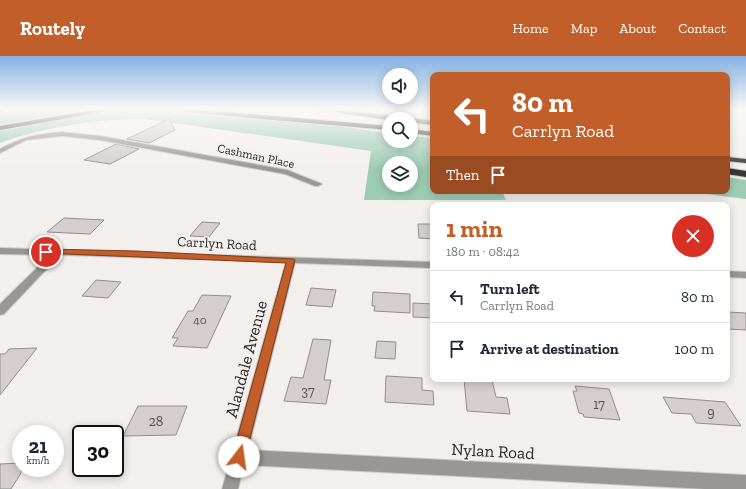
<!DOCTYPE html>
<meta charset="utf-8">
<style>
body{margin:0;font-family:"Zilla Slab",serif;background:#f2f2f3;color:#1f2937;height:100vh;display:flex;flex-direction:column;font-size:15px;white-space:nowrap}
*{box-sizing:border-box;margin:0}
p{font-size:13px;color:#747a83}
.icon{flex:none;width:22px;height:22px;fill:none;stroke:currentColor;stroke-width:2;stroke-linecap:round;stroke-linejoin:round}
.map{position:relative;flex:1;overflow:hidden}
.details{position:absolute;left:430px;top:146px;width:300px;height:180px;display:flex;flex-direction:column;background:#fff;border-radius:8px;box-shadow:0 2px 10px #0003}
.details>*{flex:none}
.banner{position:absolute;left:430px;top:16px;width:300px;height:122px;border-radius:8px;box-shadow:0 2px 10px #0003;background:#c25e2a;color:#fff;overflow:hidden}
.tools{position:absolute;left:382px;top:12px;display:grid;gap:8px}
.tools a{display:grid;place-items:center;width:36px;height:36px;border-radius:50%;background:#fff;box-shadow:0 2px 10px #0003;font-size:20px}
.speed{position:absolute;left:12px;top:369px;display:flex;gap:8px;font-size:20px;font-weight:700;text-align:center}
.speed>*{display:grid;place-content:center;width:52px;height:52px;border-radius:50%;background:#fff;box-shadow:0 2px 10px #0003;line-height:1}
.speed small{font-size:10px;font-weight:400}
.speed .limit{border:2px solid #111;border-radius:6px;background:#fff;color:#111}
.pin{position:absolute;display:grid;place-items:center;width:34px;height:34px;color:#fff;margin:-17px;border:2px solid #fff;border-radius:50%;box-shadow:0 1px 4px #0007}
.me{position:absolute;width:44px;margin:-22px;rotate:15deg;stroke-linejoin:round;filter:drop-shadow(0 0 3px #0008)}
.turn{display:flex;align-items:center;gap:14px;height:84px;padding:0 16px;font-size:18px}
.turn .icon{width:52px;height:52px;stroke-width:2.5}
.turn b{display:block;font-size:28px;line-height:34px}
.then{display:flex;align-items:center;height:38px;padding:0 16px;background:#0003;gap:8px;font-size:15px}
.round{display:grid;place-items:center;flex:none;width:42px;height:42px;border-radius:21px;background:#f2f2f3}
.head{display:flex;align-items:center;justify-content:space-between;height:68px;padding:0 16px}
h1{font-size:24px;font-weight:700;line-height:30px;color:#c25e2a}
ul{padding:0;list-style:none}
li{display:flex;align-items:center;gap:12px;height:52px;padding:0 16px;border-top:1px solid #e0e1e3}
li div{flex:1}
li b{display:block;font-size:15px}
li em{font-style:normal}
header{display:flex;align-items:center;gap:24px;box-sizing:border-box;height:56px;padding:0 20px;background:#c25e2a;color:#fff}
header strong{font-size:19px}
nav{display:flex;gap:22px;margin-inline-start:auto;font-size:14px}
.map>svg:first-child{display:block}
.green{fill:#9dccb5;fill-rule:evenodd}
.building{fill:#d4cece;stroke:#938e8e}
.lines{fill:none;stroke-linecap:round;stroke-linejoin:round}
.minor-casing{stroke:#cfcbc9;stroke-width:2}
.highway-casing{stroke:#cfcbc9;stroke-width:2}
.minor{fill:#999796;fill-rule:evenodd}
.highway{fill:#3a3635;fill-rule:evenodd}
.route{fill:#c25e2a;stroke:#7e3d1b}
.labels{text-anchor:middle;stroke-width:3.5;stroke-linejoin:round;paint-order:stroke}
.far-street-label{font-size:12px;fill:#2a2827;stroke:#f3efec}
.number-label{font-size:12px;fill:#545251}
.street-label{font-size:14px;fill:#2a2827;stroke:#f3efec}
.near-number-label{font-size:14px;fill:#545251}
.near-street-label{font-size:17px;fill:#2a2827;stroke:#f3efec}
</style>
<header>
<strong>Routely</strong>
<nav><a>Home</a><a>Map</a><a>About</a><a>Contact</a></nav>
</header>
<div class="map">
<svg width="746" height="433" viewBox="0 0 746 433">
<rect width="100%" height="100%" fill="#f3efec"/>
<g class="green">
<path d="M13,53H92L0,69V58Z"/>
<path d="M116,53C208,53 298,65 389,77V85H411V80L433,82V135H502L506,144H364L371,95L146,63C97,63 47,70 0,87V72L86,56ZM389,107H411V129H389Z"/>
<path d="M727,121L746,124V143L683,135H727Z"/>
</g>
<g class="building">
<path d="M169,63L175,74L149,87L127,83Z"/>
<path d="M116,88L139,93L110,108L84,104Z"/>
<path d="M64,162L104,164L90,178L47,176Z"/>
<path d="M202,166L220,167L209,181L190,180Z"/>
<path d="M418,168H433V183L419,182Z"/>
<path d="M96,224L121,226L108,242L82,240Z"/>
<path d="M311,232L336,234L332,251L306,249Z"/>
<path d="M373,236L410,238V257L374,255L375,250H372Z"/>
<path d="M202,239L231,240L207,292L173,290L178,282H172L188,255H193Z"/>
<path d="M413,247L433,248V262L413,261Z"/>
<path d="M727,256L746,257V274L727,273Z"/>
<path d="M313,283L331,284L324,324H331L326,348L284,345L291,321L303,322Z"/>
<path d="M377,285L396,286L395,303L375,302Z"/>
<path d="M37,292L0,339V298H5L9,293Z"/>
<path d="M386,320L422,322V334L433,335L434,349L385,346Z"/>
<path d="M464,323L492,324L496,341L507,342L510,358L467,355Z"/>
<path d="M575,330L609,333L620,364L584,361L583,358L579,357L573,335H577Z"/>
<path d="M663,341L725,346L741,370L696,367L691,358L672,357Z"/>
<path d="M138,350H187L176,379L123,380Z"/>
<path d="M21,407V417L11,433H0V408Z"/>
</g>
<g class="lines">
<defs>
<g id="minor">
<path d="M62,76L100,80L287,114L322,128L318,130H315L285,118L100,84L62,80L26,84L0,97V93C23,81 36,78 62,76Z"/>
<path d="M0,192L433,206V212L295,207L248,394L746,419V433H705L244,409L238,433H222L286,206L60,199L4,258L0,259V248L50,199L0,198Z"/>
<path d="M727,215L746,216V222L727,221Z"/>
</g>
<g id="highway">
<path d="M0,53H7L0,57Z"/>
<path d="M99,53H119L0,74V70Z"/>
<path d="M170,53H193L389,70V74L173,55Z"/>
<path d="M314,53H331L400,61L403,63L389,64Z"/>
<path d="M411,62L433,65V69L411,66V63H408Z"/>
<path d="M411,73L433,76V80L411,77Z"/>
<path d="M727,101L746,103V107L727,105Z"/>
<path d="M727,112L746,115V121L727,118Z"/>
</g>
</defs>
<use href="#minor" class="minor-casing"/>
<use href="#highway" class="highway-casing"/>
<use href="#minor" class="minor"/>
<use href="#highway" class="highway"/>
</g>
<linearGradient id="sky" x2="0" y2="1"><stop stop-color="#84b1e3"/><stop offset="0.47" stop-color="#faf8f6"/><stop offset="1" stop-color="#faf8f6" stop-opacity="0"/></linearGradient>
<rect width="746" height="113" fill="url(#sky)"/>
<path class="route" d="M46,193L136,195L294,203L295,204L244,406L239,408L234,406L232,401L286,207L43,197L42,196Z"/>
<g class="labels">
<g class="far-street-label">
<text transform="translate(256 100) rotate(12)" y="4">Cashman Place</text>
</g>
<g class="number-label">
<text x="200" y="268">40</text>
</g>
<g class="street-label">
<text transform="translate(217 187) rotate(3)" y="5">Carrlyn Road</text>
</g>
<g class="near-number-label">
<text x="308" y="340">37</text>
<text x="599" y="353">17</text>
<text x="711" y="361">9</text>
<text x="156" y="370">28</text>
</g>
<g class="near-street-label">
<text transform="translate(246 303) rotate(-75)" y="6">Alandale Avenue</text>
<text transform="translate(493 395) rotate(3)" y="6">Nylan Road</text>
</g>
</g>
</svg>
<div class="tools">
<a><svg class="icon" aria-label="sound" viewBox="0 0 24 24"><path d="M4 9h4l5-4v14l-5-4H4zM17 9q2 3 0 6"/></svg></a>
<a><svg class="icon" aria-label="search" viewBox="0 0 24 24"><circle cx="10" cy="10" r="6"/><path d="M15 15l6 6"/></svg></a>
<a><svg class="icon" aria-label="layers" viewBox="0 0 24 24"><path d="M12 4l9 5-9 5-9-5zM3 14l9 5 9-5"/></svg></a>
</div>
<div class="speed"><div>21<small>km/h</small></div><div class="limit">30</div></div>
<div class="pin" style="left:46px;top:196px;background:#d93025"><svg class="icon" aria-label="arrive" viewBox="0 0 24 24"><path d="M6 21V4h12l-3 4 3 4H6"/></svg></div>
<svg class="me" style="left:239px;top:401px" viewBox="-20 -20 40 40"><circle r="19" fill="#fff"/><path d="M0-13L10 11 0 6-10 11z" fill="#c25e2a"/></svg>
<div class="banner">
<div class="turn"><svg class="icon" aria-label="left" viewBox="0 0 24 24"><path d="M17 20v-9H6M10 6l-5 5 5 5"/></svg><div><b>80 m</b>Carrlyn Road</div></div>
<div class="then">Then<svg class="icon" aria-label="arrive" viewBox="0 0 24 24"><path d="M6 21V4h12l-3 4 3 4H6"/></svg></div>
</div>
<section class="details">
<div class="head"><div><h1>1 min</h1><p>180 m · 08:42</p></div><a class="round" style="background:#d93025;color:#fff"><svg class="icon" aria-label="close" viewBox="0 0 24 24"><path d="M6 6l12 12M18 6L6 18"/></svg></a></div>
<ul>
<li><svg class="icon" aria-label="left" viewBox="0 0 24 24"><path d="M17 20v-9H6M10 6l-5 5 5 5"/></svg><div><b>Turn left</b><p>Carrlyn Road</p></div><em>80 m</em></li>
<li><svg class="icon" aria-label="arrive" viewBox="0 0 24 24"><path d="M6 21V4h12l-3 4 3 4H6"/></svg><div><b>Arrive at destination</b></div><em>100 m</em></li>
</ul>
</section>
</div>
